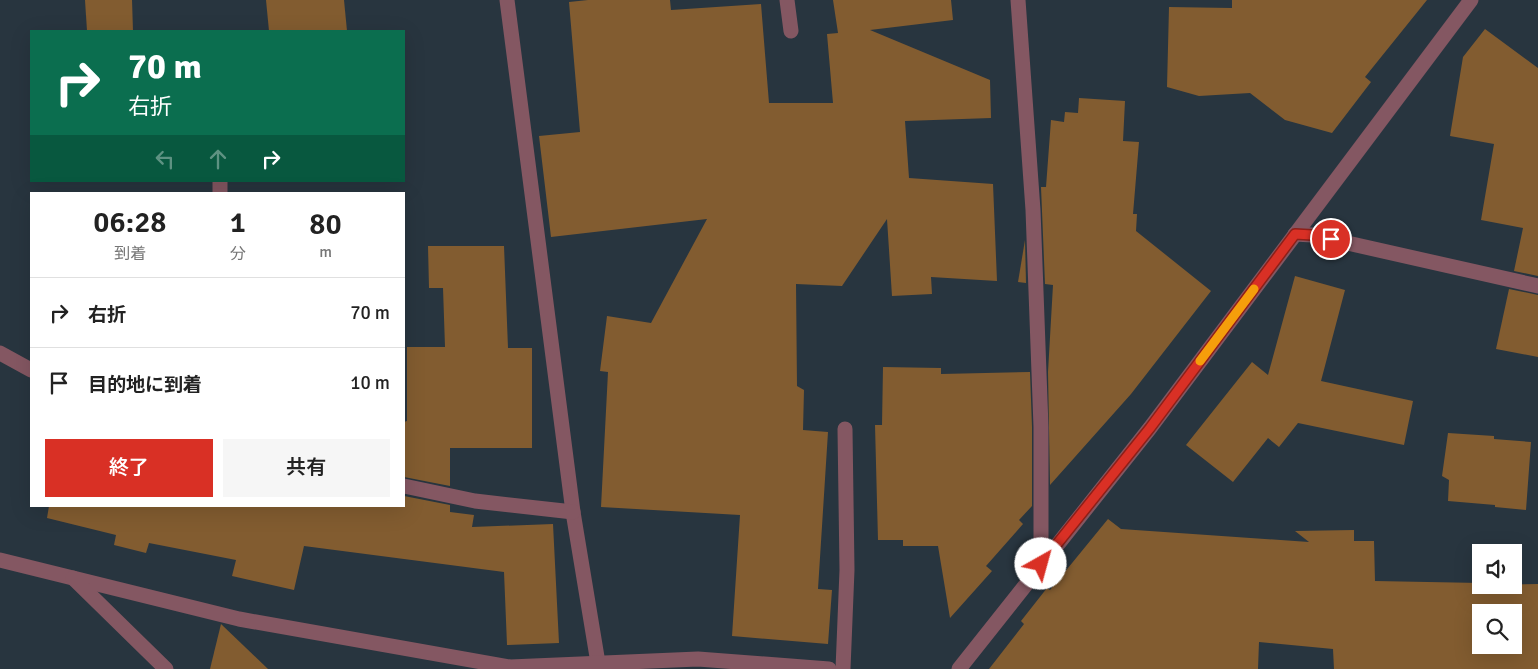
<!DOCTYPE html>
<html lang="ja">
<meta charset="utf-8">
<style>
body{margin:0;font-family:Signika,"Noto Sans JP",sans-serif;background:#f6f6f6;color:#222;height:100vh;display:flex;flex-direction:column;font-size:19px;white-space:nowrap}
*{box-sizing:border-box;margin:0}
p{font-size:16px;color:#767676}
.icon{flex:none;width:28px;height:28px;fill:none;stroke:currentColor;stroke-width:2;stroke-linecap:round;stroke-linejoin:round}
.map{position:relative;flex:1;overflow:hidden}
.details{position:absolute;left:30px;top:192px;width:375px;height:315px;display:flex;flex-direction:column;background:#fff;border-radius:0px;box-shadow:0 5px 20px #0002}
.details>*{flex:none}
.guide{position:absolute;left:30px;top:30px;width:375px;height:152px;border-radius:0px;box-shadow:0 5px 20px #0002;background:#0b6e4f;color:#fff;overflow:hidden}
.tools{position:absolute;left:1472px;top:544px;display:grid;gap:10px}
.tools a{display:grid;place-items:center;width:50px;height:50px;border-radius:0px;background:#fff;box-shadow:0 5px 20px #0002;font-size:25px}
.pin{position:absolute;display:grid;place-items:center;width:42px;height:42px;color:#fff;margin:-21px;border:2px solid #fff;border-radius:50%;box-shadow:0 1px 5px #0007}
.me{position:absolute;width:55px;margin:-28px;rotate:38deg;stroke-linejoin:round;filter:drop-shadow(0 0 4px #0008)}
.turn{display:flex;align-items:center;gap:18px;height:105px;padding:0 15px;font-size:22px}
.turn .icon{width:65px;height:65px;stroke-width:2.5}
.turn b{display:block;font-size:35px;line-height:42px}
.lanes{display:flex;align-items:center;height:48px;padding:0 15px;background:#0003;justify-content:center;gap:25px;direction:ltr}
.lanes .off{opacity:.35}
.eta{display:flex;justify-content:space-evenly;align-items:center;height:85px;text-align:center}
.eta b{font-size:30px;font-weight:600;line-height:35px}
.cta{display:flex;gap:10px;margin-top:auto;padding:10px 15px}
.cta a{flex:1;height:58px;border-radius:0px;background:#d93025;color:#fff;font-size:20px;font-weight:600;line-height:58px;text-align:center}
.cta a+a{background:#f6f6f6;color:#222}
ul{padding:0;list-style:none}
li{display:flex;align-items:center;gap:15px;height:70px;padding:0 15px;border-top:1px solid #e0e0e0}
li div{flex:1}
li b{display:block;font-size:19px}
li em{font-style:normal}
.map>svg:first-child{display:block}
.building{fill:#825c30;fill-rule:evenodd}
.lines{fill:none;stroke-linecap:round;stroke-linejoin:round}
.minor{stroke:#845762;stroke-width:15}
.route-casing{stroke:#8d1f18;stroke-width:12}
.route{stroke:#d93025;stroke-width:9}
.slow{stroke:#f59e0b;stroke-width:9}
</style>
<div class="map">
<svg width="1538" height="669" viewBox="0 0 1538 669">
<rect width="100%" height="100%" fill="#28353f"/>
<g class="building">
<path d="M85,0H132L133,31H87Z"/>
<path d="M266,0H344L347,31H269Z"/>
<path d="M588,0H670L671,10L761,4L769,103H833L827,34L838,33L833,0H951L953,20L870,30L990,80L991,118L905,121L909,178L993,184L997,281L931,277L932,294L892,296L887,219L842,286L796,284L797,386L804,390L803,430L828,432L818,589L832,590L828,644L732,636L740,515L601,507L608,372L600,371L607,316L651,323L707,219L551,237L539,136L580,132L569,2Z"/>
<path d="M1232,0H1427L1365,77L1371,82L1332,133L1285,120L1250,93L1199,96L1167,87L1169,7L1232,8Z"/>
<path d="M1485,29L1538,68V276L1514,271L1523,228L1481,220L1494,144L1450,136L1463,57Z"/>
<path d="M1079,98L1125,101L1123,141L1139,142L1133,214H1137L1136,231L1211,291L1131,394L1050,485L1048,372L1053,285L1045,284L1041,187H1046L1051,120L1064,122L1065,112L1078,113Z"/>
<path d="M1025,240L1026,283L1018,282Z"/>
<path d="M428,246H504L508,348H532V448H450V486L404,477V422L407,421V347H445L443,288H429Z"/>
<path d="M1295,276L1345,290L1321,381L1413,401L1404,445L1298,423L1279,447L1268,438L1233,482L1186,445L1252,362L1268,375Z"/>
<path d="M1509,289L1538,295V357L1496,349Z"/>
<path d="M883,367L941,368V374L1030,372L1032,427V506L1019,520L1023,524L986,566L992,571L950,618L938,546H903V540H878L875,425H882Z"/>
<path d="M1448,433L1494,436V439L1531,442L1526,510L1495,507V505L1448,501L1449,480L1442,476Z"/>
<path d="M404,496L450,505V512L474,515L472,527L553,524L559,643L507,645L504,572L304,546L294,590L232,576L236,560L149,543L146,553L114,545L116,535L47,518L49,506H404Z"/>
<path d="M1108,519L1121,529L1309,542L1295,531L1354,530V541H1374L1375,581L1481,583V585L1538,584V669H1334L1333,649L1259,642L1258,669H989L1024,624L1021,621L1047,588L1050,590ZM1481,612H1514V645H1481Z"/>
<path d="M221,624L268,669H210Z"/>
</g>
<g class="lines">
<g class="minor">
<path d="M507,0L573,512L599,669"/>
<path d="M787,0L791,31"/>
<path d="M1018,0L1033,210L1041,427V564"/>
<path d="M220,194V181"/>
<path d="M1295,234L1312,235L1538,286"/>
<path d="M0,353L31,370"/>
<path d="M404,486L475,501L573,512"/>
<path d="M0,560L239,619L510,667L698,659L829,669"/>
<path d="M73,578L166,669"/>
<path d="M843,669L847,570L845,429"/>
<path d="M959,669L1150,428L1471,0"/>
</g>
</g>
<g class="lines">
<defs>
<path id="route" d="M1041,564L1150,428L1295,234L1312,235L1331,239"/>
</defs>
<use href="#route" class="route-casing"/>
<use href="#route" class="route"/>
<path class="slow" d="M1200,361L1254,289"/>
</g>
</svg>
<div class="tools">
<a><svg class="icon" aria-label="sound" viewBox="0 0 24 24"><path d="M4 9h4l5-4v14l-5-4H4zM17 9q2 3 0 6"/></svg></a>
<a><svg class="icon" aria-label="search" viewBox="0 0 24 24"><circle cx="10" cy="10" r="6"/><path d="M15 15l6 6"/></svg></a>
</div>
<div class="pin" style="left:1331px;top:239px;background:#d93025"><svg class="icon" aria-label="arrive" viewBox="0 0 24 24"><path d="M6 21V4h12l-3 4 3 4H6"/></svg></div>
<svg class="me" style="left:1041px;top:564px" viewBox="-20 -20 40 40"><circle r="19" fill="#fff"/><path d="M0-13L10 11 0 6-10 11z" fill="#d93025"/></svg>
<div class="guide">
<div class="turn"><svg class="icon" aria-label="right" viewBox="0 0 24 24"><path d="M7 20v-9h11M14 6l5 5-5 5"/></svg><div><b>70 m</b>右折</div></div>
<div class="lanes"><svg class="icon off" aria-label="left" viewBox="0 0 24 24"><path d="M17 20v-9H6M10 6l-5 5 5 5"/></svg><svg class="icon off" aria-label="ahead" viewBox="0 0 24 24"><path d="M12 20V5M6 11l6-6 6 6"/></svg><svg class="icon" aria-label="right" viewBox="0 0 24 24"><path d="M7 20v-9h11M14 6l5 5-5 5"/></svg></div>
</div>
<section class="details">
<div class="eta">
<div><b>06:28</b><p>到着</p></div>
<div><b>1</b><p>分</p></div>
<div><b>80</b><p>m</p></div>
</div>
<ul>
<li><svg class="icon" aria-label="right" viewBox="0 0 24 24"><path d="M7 20v-9h11M14 6l5 5-5 5"/></svg><div><b>右折</b></div><em>70 m</em></li>
<li><svg class="icon" aria-label="arrive" viewBox="0 0 24 24"><path d="M6 21V4h12l-3 4 3 4H6"/></svg><div><b>目的地に到着</b></div><em>10 m</em></li>
</ul>
<div class="cta"><a>終了</a><a>共有</a></div>
</section>
</div>
